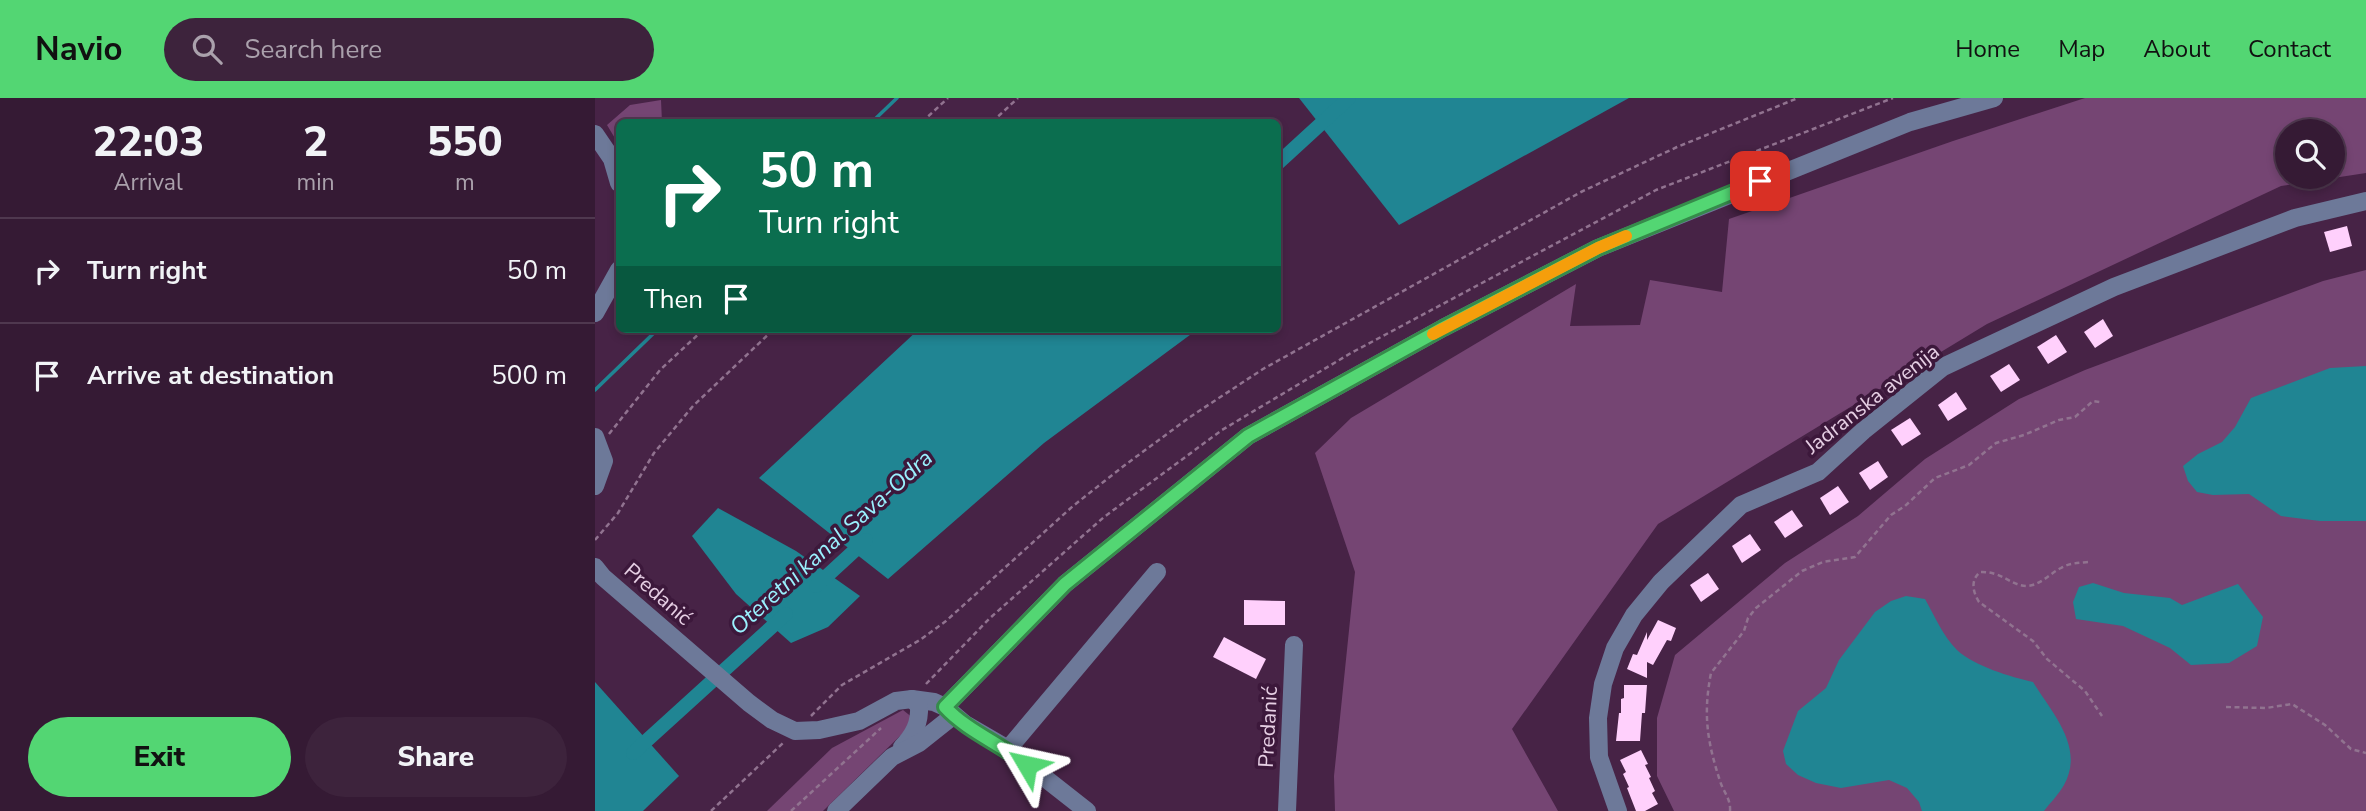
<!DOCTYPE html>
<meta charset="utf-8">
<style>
body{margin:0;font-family:"Nunito Sans",sans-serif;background:#3d233c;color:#f1f3f6;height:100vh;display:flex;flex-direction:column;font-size:26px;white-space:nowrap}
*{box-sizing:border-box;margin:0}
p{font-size:23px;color:#aaa1ac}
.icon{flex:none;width:38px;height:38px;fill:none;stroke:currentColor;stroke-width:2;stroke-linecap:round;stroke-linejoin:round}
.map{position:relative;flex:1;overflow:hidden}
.panel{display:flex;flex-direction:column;background:#351a34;width:595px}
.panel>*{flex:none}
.top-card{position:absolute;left:21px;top:21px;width:665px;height:214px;border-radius:10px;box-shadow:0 4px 10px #0003,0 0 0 2px #4f384f;background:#0b6e4f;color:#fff;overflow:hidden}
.controls{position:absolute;left:1680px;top:21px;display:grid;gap:14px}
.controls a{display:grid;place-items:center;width:70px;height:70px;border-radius:50%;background:#351a34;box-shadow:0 4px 10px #0003,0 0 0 2px #4f384f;font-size:35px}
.pin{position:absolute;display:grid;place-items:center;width:60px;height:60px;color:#fff;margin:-30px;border-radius:14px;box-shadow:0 4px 10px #0006}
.me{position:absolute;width:77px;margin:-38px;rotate:306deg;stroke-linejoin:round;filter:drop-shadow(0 0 5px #0008)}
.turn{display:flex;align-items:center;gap:24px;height:147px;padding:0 28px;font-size:32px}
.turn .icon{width:91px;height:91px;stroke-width:2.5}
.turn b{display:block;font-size:49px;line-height:60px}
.then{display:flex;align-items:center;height:66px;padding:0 28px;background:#0003;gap:14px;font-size:26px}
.eta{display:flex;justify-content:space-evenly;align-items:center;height:119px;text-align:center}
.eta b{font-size:42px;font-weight:800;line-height:49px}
.action{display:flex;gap:14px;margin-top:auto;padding:14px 28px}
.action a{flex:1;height:80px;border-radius:42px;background:#53d673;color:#111;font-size:28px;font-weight:800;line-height:80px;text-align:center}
.action a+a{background:#3d233c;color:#f1f3f6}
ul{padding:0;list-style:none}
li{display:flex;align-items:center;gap:21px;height:105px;padding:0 28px;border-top:2px solid #4f384f}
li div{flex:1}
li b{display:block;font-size:26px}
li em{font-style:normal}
header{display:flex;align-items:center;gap:42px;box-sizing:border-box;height:98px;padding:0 35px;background:#53d673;color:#111}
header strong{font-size:33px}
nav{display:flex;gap:38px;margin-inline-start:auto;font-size:24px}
.search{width:490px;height:63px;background:#3d233c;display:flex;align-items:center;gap:18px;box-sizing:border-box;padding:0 24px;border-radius:38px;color:#aaa1ac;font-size:26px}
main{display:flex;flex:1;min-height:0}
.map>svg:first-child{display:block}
.green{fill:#754573;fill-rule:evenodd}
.water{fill:#208593}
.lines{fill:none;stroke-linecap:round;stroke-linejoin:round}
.stream{stroke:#208593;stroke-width:3.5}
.canal{stroke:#208593;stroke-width:14}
.building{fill:#ffd0fc}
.path{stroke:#917390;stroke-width:2.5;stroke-dasharray:5 3.5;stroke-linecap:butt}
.minor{stroke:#6d7999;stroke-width:18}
.route-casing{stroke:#368b4b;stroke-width:18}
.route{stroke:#53d673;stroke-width:12}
.slow{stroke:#f59e0b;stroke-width:12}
.labels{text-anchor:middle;stroke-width:7;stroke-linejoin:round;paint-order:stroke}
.street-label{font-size:21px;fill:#e6cfe4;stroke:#3c183b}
.water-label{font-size:23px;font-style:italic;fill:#9af1fe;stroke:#3c183b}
</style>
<header>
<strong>Navio</strong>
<div class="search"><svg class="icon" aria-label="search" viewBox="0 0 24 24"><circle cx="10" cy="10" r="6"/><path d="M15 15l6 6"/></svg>Search here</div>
<nav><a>Home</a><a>Map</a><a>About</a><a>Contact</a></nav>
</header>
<main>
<section class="panel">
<div class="eta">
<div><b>22:03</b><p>Arrival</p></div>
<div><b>2</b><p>min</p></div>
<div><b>550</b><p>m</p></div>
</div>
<ul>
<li><svg class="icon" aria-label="right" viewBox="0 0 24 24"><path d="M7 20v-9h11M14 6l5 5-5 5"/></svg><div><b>Turn right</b></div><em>50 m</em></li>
<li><svg class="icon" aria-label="arrive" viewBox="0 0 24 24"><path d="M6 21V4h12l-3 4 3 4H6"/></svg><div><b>Arrive at destination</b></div><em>500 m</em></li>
</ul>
<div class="action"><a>Exit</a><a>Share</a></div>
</section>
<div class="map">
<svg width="1771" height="713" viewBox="0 0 1771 713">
<rect width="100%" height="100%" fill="#472346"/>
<g class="green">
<path d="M1490,0H1771V75L1686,88L1392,226L1063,426L917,631L963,713H740L739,678L760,474L720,355L756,320L981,186L975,228L1045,227L1055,182L1127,194L1134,121L1358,43ZM1692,33H1738V79H1692Z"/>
<path d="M66,2L67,24H24V47L12,27L35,7Z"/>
<path d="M1771,172V713H1079L1062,678V620L1080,557L1190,465L1263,418L1330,361L1424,301L1490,272L1728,183Z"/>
<path d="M308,612L318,620L309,634L228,713H172L237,650Z"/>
</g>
<g class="water">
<path d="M704,0H1034L804,127Z"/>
<path d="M324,231H603L449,345L293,481L164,380Z"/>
<path d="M1771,268V423H1725L1686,418L1654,396L1618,397L1602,394L1593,383L1588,368L1603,356L1627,344L1640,329L1656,300L1735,270Z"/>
<path d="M123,410L201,453L265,498L233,529L196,545L141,496L97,438Z"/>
<path d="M1498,485L1529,495L1575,500L1587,507L1643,486L1668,519L1662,548L1634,565L1596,567L1575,550L1528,528L1481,521L1478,504L1484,489Z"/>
<path d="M1311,498L1330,501C1340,519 1348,538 1362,552C1379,568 1416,579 1438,584C1457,615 1490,649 1469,687C1464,696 1455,705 1449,713H1327L1324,704L1312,690L1294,682L1246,690L1221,685L1203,677L1191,666L1188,653L1203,613L1231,590L1244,562L1280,514L1296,503Z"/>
<path d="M0,584L84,678L48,713H0Z"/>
</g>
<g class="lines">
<g class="stream">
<path d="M277,24L302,0"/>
<path d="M0,292L63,231"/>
</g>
<g class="canal">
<path d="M682,66L754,0"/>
<path d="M221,488L271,442"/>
<path d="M38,655L191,516"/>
</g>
</g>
<g class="building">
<path d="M1752,128L1757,148L1735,154L1729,134Z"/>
<path d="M1508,221L1518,238L1500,250L1489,234Z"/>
<path d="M1461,237L1472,254L1453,266L1442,249Z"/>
<path d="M1414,266L1425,282L1406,294L1395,278Z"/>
<path d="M1361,294L1372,311L1353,323L1343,307Z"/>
<path d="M1315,320L1326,336L1307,348L1296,332Z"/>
<path d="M1283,363L1293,379L1275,392L1264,375Z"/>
<path d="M1243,388L1254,404L1235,417L1225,400Z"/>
<path d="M1197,412L1208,428L1190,440L1179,424Z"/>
<path d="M1155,436L1166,452L1147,465L1137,448Z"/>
<path d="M1113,475L1124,491L1106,504L1095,487Z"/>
<path d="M649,502L690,503V527H649Z"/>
<path d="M1063,522L1081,530L1076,543L1072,542L1058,567L1052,564V580L1032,571L1038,556L1042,557L1052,534V542Z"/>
<path d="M629,539L671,561L661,581L618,559Z"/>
<path d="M1029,587H1052L1050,615H1047L1045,643H1021L1024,615H1026V601L1029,600Z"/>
<path d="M1046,652L1053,666L1050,667L1056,679L1054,680L1060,693L1057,695L1063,706L1050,713H1041L1032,690L1034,689L1028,676L1031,674L1025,662Z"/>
</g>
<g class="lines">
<g class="path">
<path d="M327,24L353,0"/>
<path d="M397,24L423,0"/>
<path d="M14,336L65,272L109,231"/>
<path d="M0,442L23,415L59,355L98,308L179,231"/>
<path d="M1493,464C1483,465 1474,465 1466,470C1454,476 1446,487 1432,488C1416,488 1407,473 1385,474C1375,483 1378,494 1384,504L1438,543L1452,561L1490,593L1507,618"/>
<path d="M331,586L395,520L509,419L627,332L756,255L1061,92L1298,0"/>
<path d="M1631,609L1671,610L1697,606L1730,627L1756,651L1771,655"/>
<path d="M216,618L247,587L325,542L351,523L478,408L530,367L595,319L668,271L986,94L1082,49L1203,0"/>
<path d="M116,713L188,645"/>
<path d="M196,713L286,630"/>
<path d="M1135,713C1136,701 1128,693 1125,683C1112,643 1108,616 1116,575L1149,533L1153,520L1161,510L1207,473L1228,464L1260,459L1296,417L1310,408L1340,380L1374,367L1401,345L1429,337L1464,322L1480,319L1498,303L1505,304"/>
</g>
<g class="minor">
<path d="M0,36L17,61L24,85"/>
<path d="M0,215L24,172"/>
<path d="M0,339L9,363L0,388"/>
<path d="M0,469L8,479L154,605L177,622L200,633L224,632L264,623L301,603L317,601L339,604L350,609L370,626L413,651L492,713"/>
<path d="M350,609L470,486L653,338L848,230L1003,150L1315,24L1399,0"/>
<path d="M307,649C319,637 325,625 324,608L317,601"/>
<path d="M413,651L562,474"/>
<path d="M241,713L297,659L324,645L358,618"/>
<path d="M692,713L699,547"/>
<path d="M1023,713L1004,659L1003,620L1008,586L1020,550L1039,517L1066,484L1146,407L1223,374L1268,333L1348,269L1519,189L1700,120L1771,103"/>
</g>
</g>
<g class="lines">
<defs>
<path id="route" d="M432,667C406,646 372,633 350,609L470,486L653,338L848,230L1003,150L1165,83"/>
</defs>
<use href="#route" class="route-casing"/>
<use href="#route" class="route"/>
<path class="slow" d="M838,236L1003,150L1031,138"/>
</g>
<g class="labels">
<g class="street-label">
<text transform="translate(1277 301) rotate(-38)" y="7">Jadranska avenija</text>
<text transform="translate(63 496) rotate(41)" y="7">Predanić</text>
<text transform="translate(673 629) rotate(-87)" y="7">Predanić</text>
</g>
<g class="water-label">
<text transform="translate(236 444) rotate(-42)" y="8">Oteretni kanal Sava-Odra</text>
</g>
</g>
</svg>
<div class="controls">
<a><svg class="icon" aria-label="search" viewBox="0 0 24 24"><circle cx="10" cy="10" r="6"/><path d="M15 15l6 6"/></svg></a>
</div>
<div class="pin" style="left:1165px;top:83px;background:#d93025"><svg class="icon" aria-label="arrive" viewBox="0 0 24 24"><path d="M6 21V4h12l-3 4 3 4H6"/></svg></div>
<svg class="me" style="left:432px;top:667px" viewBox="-20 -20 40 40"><path d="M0-17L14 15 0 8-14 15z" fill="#53d673" stroke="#fff" stroke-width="4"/></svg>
<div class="top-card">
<div class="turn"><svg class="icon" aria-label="right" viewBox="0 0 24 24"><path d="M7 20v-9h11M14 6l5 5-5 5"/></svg><div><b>50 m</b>Turn right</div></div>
<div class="then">Then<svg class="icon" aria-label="arrive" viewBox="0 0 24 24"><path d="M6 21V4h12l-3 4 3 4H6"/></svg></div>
</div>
</div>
</main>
